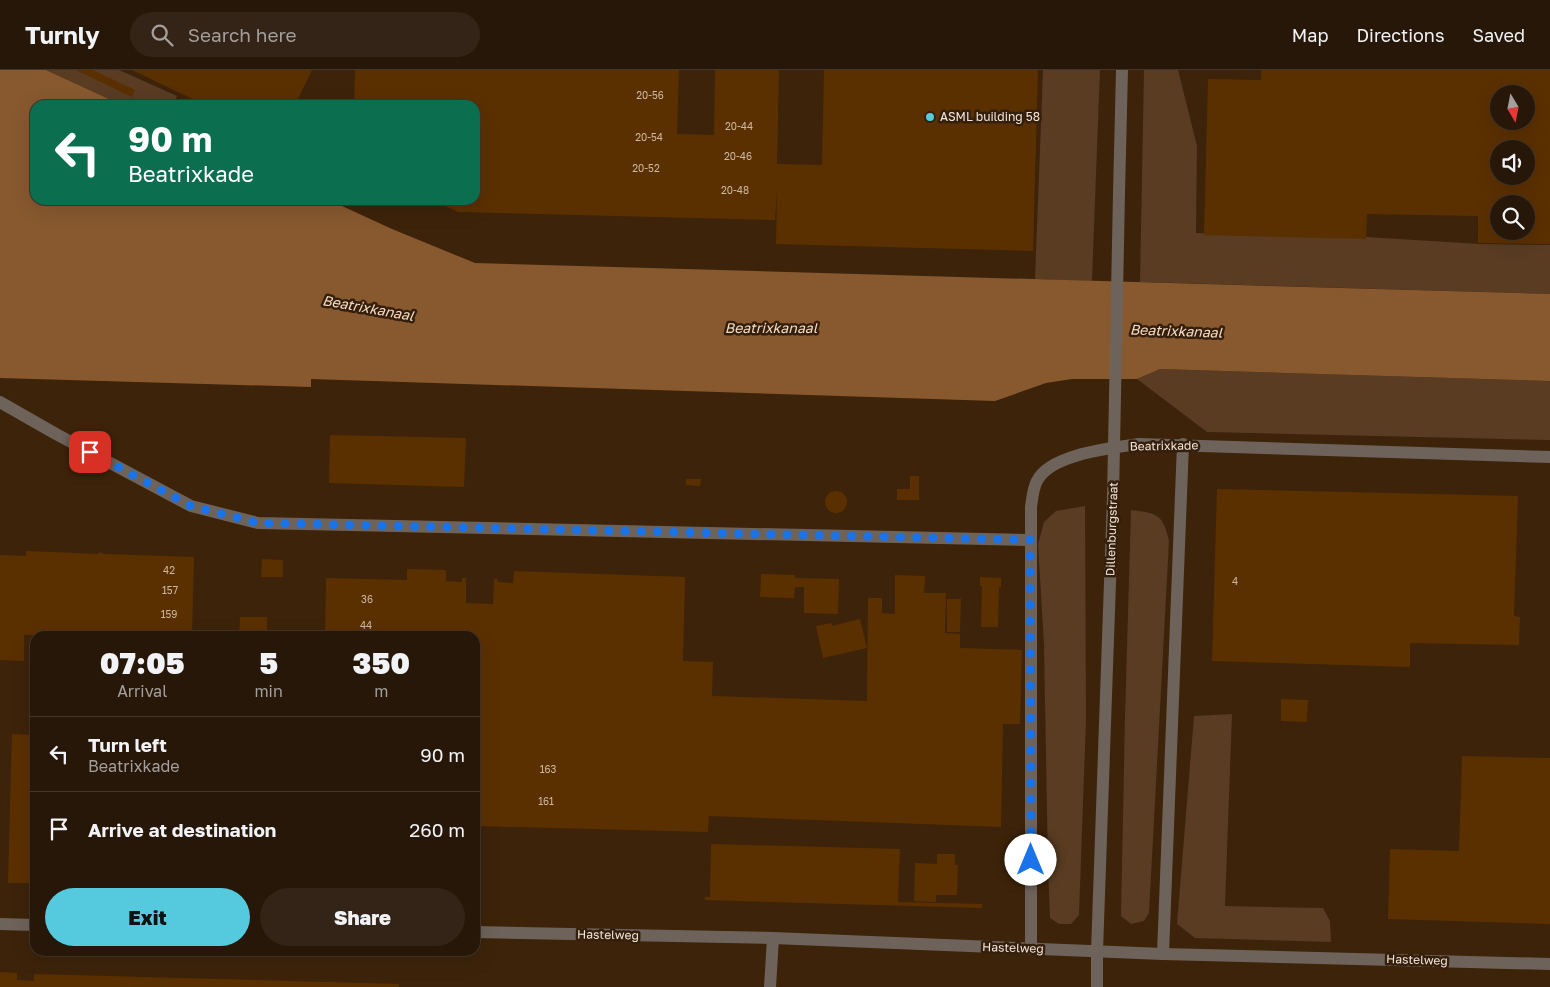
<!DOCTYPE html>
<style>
body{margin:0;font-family:"Golos Text",sans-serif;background:#332417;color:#f1f3f6;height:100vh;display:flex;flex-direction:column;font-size:19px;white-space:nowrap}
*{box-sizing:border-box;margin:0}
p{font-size:16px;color:#a49f9c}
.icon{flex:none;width:28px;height:28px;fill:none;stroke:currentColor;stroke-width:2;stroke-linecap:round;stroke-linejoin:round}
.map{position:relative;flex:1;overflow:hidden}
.drawer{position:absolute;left:30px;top:561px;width:450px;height:325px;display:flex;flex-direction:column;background:#271709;border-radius:15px;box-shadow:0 5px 20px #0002,0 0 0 1px #43362a}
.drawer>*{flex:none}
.banner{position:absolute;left:30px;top:30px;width:450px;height:105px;border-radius:15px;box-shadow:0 5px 20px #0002,0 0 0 1px #43362a;background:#0b6e4f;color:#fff;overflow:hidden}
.needle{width:32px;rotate:170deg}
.tools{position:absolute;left:1490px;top:15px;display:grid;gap:10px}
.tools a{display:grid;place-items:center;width:45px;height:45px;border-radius:50%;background:#271709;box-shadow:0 5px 20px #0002,0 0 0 1px #43362a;font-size:25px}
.pin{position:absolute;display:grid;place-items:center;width:42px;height:42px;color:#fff;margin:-21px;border-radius:10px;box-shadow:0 2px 8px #0006}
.me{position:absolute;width:55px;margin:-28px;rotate:0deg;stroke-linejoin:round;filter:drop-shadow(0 0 4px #0008)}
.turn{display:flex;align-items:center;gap:18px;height:105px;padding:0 15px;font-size:22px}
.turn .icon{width:65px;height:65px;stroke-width:2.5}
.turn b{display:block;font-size:35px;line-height:42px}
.eta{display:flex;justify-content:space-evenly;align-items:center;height:85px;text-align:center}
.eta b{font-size:30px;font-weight:800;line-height:35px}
.action{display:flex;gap:10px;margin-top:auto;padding:10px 15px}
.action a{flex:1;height:58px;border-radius:30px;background:#55cadf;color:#111;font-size:20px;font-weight:800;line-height:58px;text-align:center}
.action a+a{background:#332417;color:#f1f3f6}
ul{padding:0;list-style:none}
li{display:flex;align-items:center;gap:15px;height:75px;padding:0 15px;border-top:1px solid #43362a}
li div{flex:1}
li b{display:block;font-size:19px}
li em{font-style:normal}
header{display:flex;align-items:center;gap:30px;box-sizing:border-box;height:70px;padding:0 25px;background:#271709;border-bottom:1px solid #43362a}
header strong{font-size:24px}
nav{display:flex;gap:28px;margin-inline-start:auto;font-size:18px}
.search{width:350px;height:45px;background:#332417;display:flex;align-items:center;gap:12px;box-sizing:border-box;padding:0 18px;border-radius:28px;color:#a49f9c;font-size:19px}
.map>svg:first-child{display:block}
.built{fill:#3d230a;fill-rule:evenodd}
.green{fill:#593c22}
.water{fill:#88592f}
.building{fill:#5b3000;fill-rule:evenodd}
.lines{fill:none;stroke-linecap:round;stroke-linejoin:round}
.minor{stroke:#6e635a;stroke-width:12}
.tertiary{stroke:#6e635a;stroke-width:12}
.tertiary-bridge{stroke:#6e635a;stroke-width:12}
.route{stroke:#1a73e8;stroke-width:9;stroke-dasharray:0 16.2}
.poi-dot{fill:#55cadf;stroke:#341f0c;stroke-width:2}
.labels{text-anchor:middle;stroke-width:5;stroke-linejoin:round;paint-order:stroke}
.number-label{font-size:10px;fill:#ceb8a3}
.poi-label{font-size:12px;fill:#f4e5d9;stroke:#341f0c;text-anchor:start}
.street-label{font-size:12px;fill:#f4e5d9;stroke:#341f0c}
.water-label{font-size:14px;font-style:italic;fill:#f8dbc3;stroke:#341f0c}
</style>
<header>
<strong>Turnly</strong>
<div class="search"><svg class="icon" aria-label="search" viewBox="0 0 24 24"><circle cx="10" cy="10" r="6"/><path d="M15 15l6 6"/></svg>Search here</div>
<nav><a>Map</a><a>Directions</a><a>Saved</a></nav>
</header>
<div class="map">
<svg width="1550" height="917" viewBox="0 0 1550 917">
<rect width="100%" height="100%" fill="#341f0c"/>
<path class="built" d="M0,0H1550V917H0ZM1499,24H1526V51H1499ZM35,35H475V130H35ZM1499,79H1526V106H1499ZM1499,134H1526V161H1499ZM35,566H475V881H35Z"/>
<g class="green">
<path d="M46,0H119L177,26L173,35H122Z"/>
<path d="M1043,0H1100L1092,211L1035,209Z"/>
<path d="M1144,0H1178L1197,76L1196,163L1366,167L1480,174L1550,175V224L1140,212Z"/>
<path d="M1160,299L1550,311V370L1207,362L1137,309Z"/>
<path d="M1085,436L1086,649L1079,845L1071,854H1059L1050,848L1048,797L1044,575L1038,474L1044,452L1056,441Z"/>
<path d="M1131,440C1158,443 1163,445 1169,471L1149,843L1144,851L1131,854L1121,846L1125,646Z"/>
<path d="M1232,644L1225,836L1323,838L1330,851L1331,872L1195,868L1177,854L1194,646Z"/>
</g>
<path class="water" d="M0,0H46L122,35H35V130H329L392,159L475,193L1550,224V311L1160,299L1137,309H1072L1046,313L995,331L311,309V317L0,308Z"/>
<g class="building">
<path d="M76,0H93L135,20L132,27Z"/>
<path d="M132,0H312L295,35H205Z"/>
<path d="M355,0H679L677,64L714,65L715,0H779L777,94L822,95L824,0H1038L1033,181L776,174L777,120L775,150L458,142L433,130H475V35H354Z"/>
<path d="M1261,0H1550V174L1478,173V146L1367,144L1366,169L1204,165L1208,9L1261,10ZM1499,24H1526V51H1499ZM1499,79H1526V106H1499ZM1499,134H1526V161H1499Z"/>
<path d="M330,365L466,368L464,417L329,413Z"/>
<path d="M910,406H919V430H897V419H910Z"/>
<path d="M686,409H701L700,416L686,415Z"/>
<path d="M1217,419L1518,426L1514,546L1520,547L1519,575L1410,573V597L1212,591Z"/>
<circle cx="836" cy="432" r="11"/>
<path d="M26,481L99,484V482L104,484L194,487L192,565H24V591L0,590V485L26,486Z"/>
<path d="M262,489L283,490V507H261Z"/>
<path d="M407,499L446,500V511L462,512V508H466V533L493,534L494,509H497L498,512L513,513L514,501L685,507L683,591L713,592L712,626L867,631L868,528H882V543L895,544V505L925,506L924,523H946L945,563L960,564V578L1022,580L1020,654H1003L1001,757L709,746L708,762L475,756V566H325L326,508L407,510Z"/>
<path d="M761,504L795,505V508L839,509L838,544L804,543V517H795L794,528L760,527Z"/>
<path d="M980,507L1001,508V517H999L998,557H981L982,516H980Z"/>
<path d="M947,529H961L960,562H947Z"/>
<path d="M240,547H267V566H239Z"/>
<path d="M860,549L867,578L823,588L816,556L832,553V556Z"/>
<path d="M1281,629L1308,630L1307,652L1281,651Z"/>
<path d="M12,664L35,665V813H8Z"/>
<path d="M1462,686L1550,688V854L1388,849L1390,779L1459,781Z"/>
<path d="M711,774L900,779L898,832L982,834V838L705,830V827H710Z"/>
<path d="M937,784H955V795H958L957,825H936V832L914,831L915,793L937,794Z"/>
<path d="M0,902L17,903V910L34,911V904L399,914V917H0Z"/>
</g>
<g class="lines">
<g class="minor">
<path d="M0,332L56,364L191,436L258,453L1029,470"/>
<path d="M1031,878V437C1032,430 1033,418 1037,411C1050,384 1112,378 1139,374L1550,387"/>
<path d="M1097,881V917"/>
<path d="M1163,884L1183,374"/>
<path d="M770,917L773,868"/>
</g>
<g class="tertiary">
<path d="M1119,123L1122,0"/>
<path d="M0,854L35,855"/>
<path d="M475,862L773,868L1163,884L1550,894"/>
<path d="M1097,881L1113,427"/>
</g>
<path class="tertiary-bridge" d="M1113,427L1119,123"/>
</g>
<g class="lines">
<path class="route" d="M90,382L191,436L258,453L1030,470L1031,790"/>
</g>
<circle class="poi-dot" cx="930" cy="47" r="5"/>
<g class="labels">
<g class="number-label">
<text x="650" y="29">20-56</text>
<text x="739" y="60">20-44</text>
<text x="649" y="71">20-54</text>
<text x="738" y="90">20-46</text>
<text x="646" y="102">20-52</text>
<text x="735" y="124">20-48</text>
<text x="169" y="504">42</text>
<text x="1235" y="515">4</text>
<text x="170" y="524">157</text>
<text x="367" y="533">36</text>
<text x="169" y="548">159</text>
<text x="366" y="559">44</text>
<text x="548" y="703">163</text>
<text x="546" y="735">161</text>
</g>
<g class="poi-label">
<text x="940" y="51">ASML building 58</text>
</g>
<g class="street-label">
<text transform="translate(1164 376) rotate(-1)" y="4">Beatrixkade</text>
<text transform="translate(1112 459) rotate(-88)" y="4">Dillenburgstraat</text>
<text transform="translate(608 865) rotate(1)" y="4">Hastelweg</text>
<text transform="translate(1013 878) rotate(2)" y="4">Hastelweg</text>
<text transform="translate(1417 890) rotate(2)" y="4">Hastelweg</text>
</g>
<g class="water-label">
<text transform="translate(368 238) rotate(10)" y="5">Beatrixkanaal</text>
<text x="771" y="263">Beatrixkanaal</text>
<text transform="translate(1176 261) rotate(2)" y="5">Beatrixkanaal</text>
</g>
</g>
</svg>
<div class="tools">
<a><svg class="needle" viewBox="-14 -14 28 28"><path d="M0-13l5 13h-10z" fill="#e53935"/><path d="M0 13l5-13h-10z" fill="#a49f9c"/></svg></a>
<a><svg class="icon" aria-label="sound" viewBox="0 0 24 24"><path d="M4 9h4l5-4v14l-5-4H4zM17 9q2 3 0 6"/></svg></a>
<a><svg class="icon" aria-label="search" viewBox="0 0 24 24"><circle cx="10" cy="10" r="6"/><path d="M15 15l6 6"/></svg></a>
</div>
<div class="pin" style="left:90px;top:382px;background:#d93025"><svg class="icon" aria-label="arrive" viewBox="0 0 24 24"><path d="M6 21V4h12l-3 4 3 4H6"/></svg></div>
<svg class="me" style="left:1031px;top:790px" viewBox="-20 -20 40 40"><circle r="19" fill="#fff"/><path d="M0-13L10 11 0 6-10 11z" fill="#1a73e8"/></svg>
<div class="banner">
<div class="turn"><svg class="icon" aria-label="left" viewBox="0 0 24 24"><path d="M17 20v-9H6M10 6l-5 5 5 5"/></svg><div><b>90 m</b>Beatrixkade</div></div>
</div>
<section class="drawer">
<div class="eta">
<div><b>07:05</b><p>Arrival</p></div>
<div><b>5</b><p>min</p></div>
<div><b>350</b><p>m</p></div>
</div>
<ul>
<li><svg class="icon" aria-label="left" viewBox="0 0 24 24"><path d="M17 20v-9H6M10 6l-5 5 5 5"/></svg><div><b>Turn left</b><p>Beatrixkade</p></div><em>90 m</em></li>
<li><svg class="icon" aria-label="arrive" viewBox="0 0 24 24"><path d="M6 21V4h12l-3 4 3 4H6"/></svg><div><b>Arrive at destination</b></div><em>260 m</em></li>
</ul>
<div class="action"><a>Exit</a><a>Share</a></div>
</section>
</div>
